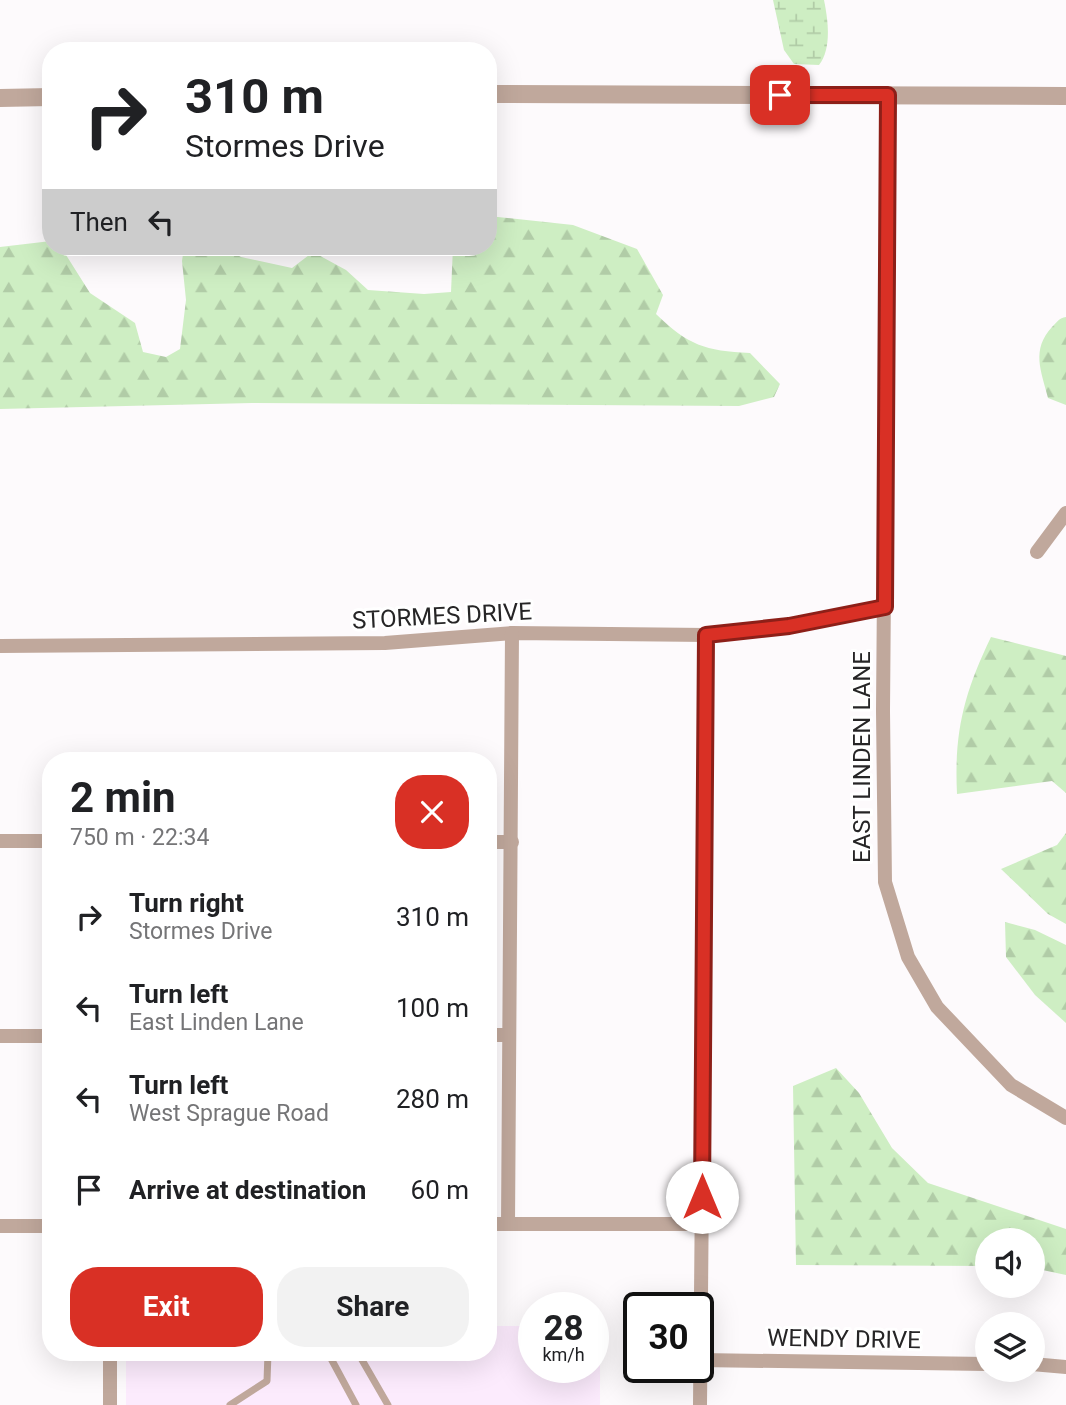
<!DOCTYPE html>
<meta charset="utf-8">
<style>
body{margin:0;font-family:Roboto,sans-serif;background:#f2f2f2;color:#202124;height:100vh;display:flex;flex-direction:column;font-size:26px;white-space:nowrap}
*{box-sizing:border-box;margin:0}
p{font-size:23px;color:#757577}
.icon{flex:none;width:38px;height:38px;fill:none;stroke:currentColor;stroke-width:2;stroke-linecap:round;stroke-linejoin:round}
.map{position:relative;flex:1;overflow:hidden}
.panel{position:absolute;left:42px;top:752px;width:455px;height:609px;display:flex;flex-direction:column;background:#fff;border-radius:28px;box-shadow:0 7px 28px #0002}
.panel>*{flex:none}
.hud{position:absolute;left:42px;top:42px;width:455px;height:214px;border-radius:28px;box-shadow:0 7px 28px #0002;background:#fff;color:#202124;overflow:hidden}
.fabs{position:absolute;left:975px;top:1228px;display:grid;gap:14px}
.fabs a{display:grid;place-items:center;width:70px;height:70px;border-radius:50%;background:#fff;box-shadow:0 7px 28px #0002;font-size:35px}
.speed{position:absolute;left:518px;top:1292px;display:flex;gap:14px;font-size:35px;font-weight:700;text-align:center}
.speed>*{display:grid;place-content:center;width:91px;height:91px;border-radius:50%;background:#fff;box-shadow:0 7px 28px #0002;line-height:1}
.speed small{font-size:18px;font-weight:400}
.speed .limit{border:4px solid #111;border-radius:10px;background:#fff;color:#111}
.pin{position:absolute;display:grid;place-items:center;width:60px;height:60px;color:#fff;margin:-30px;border-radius:14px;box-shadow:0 4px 10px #0006}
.me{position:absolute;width:77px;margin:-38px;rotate:0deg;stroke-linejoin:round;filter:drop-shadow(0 0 5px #0008)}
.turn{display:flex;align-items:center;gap:24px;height:147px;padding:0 28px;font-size:32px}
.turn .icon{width:91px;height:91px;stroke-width:2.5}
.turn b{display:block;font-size:49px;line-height:60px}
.then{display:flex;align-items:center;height:66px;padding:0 28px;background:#0003;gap:14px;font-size:26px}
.round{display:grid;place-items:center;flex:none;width:74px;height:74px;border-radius:28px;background:#f2f2f2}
.head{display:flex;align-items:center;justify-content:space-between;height:119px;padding:0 28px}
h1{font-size:42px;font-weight:700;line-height:52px}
.action{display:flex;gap:14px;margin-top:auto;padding:14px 28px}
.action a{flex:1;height:80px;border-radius:28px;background:#d93025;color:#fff;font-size:28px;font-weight:700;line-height:80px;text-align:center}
.action a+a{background:#f2f2f2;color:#202124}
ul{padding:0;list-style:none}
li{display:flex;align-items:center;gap:21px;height:91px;padding:0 28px}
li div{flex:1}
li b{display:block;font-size:26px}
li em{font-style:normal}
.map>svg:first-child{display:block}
.education{fill:#fcebfd}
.forest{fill:url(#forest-firs)}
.wetland{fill:url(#wetland-marsh)}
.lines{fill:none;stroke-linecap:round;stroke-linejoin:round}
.service{stroke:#c0a89c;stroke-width:7}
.minor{stroke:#c0a89c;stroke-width:14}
.tertiary{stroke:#c0a89c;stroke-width:18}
.route-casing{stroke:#8d1f18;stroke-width:18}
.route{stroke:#d93025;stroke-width:12}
.labels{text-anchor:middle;stroke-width:6;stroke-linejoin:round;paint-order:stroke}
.street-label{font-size:24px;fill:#262526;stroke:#fff}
</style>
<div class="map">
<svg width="1066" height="1405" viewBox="0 0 1066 1405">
<defs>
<pattern id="forest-firs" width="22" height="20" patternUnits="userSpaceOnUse" patternTransform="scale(1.75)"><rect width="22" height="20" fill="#ceeec3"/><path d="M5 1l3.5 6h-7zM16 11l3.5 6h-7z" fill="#b1cca7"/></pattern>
<pattern id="wetland-marsh" width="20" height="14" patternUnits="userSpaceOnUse" patternTransform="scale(1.75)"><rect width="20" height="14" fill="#ceeec3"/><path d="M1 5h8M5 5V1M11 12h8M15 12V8" fill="none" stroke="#b1cca7"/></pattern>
</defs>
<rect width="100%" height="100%" fill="#fdfafc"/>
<path class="education" d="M600,1325V1405H126V1353H488V1326H534V1367H593V1326Z"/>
<g class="forest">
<path d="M488,216L573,225L637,249L663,295L656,314C688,345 705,351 750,353L780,384L774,397L739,406L252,403L0,409V247L51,241V247H61L90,293L135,323L143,352L166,357L180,349L186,300L182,261L184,247H222L241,257L292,268L313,252L346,270L368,290L424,294L451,292L453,247H488Z"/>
<path d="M1066,317V405L1048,398C1041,370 1031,350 1052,327C1057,322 1059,318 1066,317Z"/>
<path d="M991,637L1066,656V793L1052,781L957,794C954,732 964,693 991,637Z"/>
<path d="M1066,833V924L1048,914L1001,869L1057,845Z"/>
<path d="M1005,922L1035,930L1066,945V1023L1035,995L1006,957Z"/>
<path d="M836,1068L859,1093L892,1148L928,1183L1066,1229V1275L1033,1268L1032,1241H987V1266L796,1265L793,1086Z"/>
</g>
<path class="wetland" d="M773,0H824C828,20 832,48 819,65L794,64L784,50Z"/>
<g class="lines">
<g class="service">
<path d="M328,1353L356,1405"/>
<path d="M358,1353L388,1405"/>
<path d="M230,1405L267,1381L268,1353"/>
</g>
<g class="minor">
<path d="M888,95L883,711L885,882L908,957L937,1007L1011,1085L1066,1118"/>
<path d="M1037,552L1066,513"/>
<path d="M0,646L385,643L512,633L707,635L788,626L885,607"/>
<path d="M0,841H51"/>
<path d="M488,842H512"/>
<path d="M488,1035H508"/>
<path d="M0,1036H51"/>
<path d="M488,1224H702"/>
<path d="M508,1224L512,633"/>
<path d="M0,1226H51"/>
<path d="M110,1353V1405"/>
<path d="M700,1360L987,1364"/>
<path d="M1032,1364L1066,1367"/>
<path d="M700,1405L707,635"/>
</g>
<g class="tertiary">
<path d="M488,94L1066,96"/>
<path d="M0,98L51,97"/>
</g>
</g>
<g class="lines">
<defs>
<path id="route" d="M702,1197L706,635L789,626L885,607L888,95H780"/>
</defs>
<use href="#route" class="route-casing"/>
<use href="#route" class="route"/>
</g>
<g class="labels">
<g class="street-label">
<text transform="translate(442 616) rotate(-3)" y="8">STORMES DRIVE</text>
<text transform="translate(862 757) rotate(-90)" y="8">EAST LINDEN LANE</text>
<text transform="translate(844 1339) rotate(1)" y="8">WENDY DRIVE</text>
</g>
</g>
</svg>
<div class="fabs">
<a><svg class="icon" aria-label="sound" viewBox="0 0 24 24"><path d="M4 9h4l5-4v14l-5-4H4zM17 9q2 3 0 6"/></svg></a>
<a><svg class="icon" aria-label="layers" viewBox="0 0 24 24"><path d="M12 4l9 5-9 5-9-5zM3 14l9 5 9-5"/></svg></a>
</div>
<div class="speed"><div>28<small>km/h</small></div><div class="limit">30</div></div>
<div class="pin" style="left:780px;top:95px;background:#d93025"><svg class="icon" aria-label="arrive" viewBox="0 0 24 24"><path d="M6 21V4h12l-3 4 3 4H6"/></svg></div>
<svg class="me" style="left:702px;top:1197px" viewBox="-20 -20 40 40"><circle r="19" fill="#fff"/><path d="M0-13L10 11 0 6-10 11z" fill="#d93025"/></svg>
<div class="hud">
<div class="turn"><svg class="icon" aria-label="right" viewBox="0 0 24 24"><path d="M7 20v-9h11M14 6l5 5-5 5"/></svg><div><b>310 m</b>Stormes Drive</div></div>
<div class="then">Then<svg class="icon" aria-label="left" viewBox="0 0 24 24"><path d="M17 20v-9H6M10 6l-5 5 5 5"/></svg></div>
</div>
<section class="panel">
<div class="head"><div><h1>2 min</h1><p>750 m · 22:34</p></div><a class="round" style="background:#d93025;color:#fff"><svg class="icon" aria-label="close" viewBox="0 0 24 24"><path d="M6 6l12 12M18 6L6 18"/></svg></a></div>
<ul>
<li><svg class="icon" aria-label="right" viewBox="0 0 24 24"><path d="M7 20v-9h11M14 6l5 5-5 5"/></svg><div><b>Turn right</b><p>Stormes Drive</p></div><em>310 m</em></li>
<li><svg class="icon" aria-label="left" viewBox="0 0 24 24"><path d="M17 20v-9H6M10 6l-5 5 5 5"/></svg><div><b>Turn left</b><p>East Linden Lane</p></div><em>100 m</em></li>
<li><svg class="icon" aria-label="left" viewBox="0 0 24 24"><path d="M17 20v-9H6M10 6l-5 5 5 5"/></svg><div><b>Turn left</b><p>West Sprague Road</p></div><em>280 m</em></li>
<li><svg class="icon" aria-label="arrive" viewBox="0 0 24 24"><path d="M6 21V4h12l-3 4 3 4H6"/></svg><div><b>Arrive at destination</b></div><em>60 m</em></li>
</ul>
<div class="action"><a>Exit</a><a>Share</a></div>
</section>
</div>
